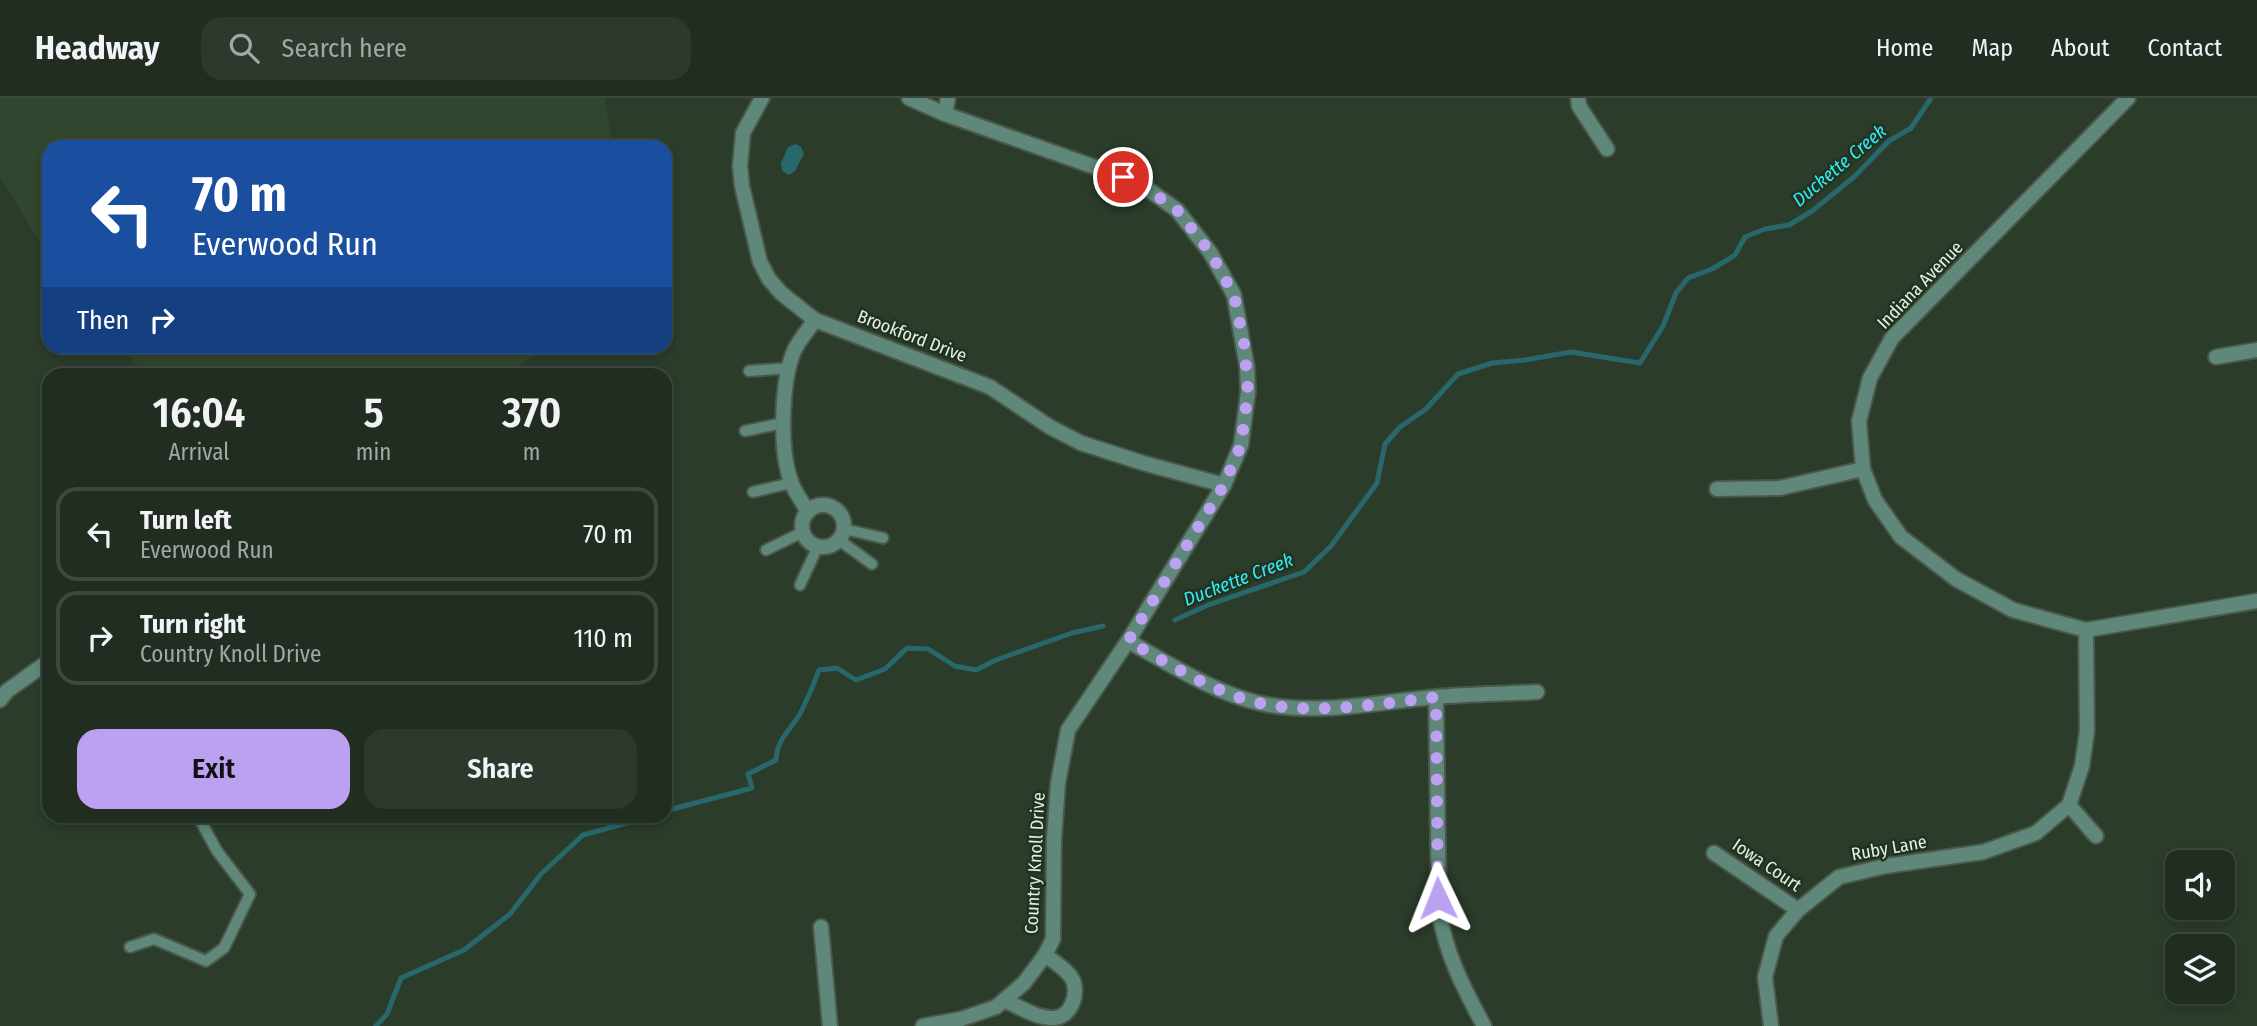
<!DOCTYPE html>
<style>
body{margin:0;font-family:"Fira Sans Condensed",sans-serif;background:#2d392d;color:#f1f3f6;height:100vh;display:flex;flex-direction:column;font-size:26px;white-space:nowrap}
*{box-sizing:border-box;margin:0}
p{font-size:23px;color:#a2a8a5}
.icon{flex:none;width:38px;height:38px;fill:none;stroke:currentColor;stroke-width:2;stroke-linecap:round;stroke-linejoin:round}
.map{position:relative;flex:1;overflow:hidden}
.side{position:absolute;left:42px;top:270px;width:630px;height:455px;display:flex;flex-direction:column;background:#202d20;border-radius:21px;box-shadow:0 4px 10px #0003,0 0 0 2px #3d493e}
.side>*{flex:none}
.banner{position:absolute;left:42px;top:42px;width:630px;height:214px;border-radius:21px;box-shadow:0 4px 10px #0003,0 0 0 2px #3d493e;background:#1a4fa0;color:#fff;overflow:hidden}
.controls{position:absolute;left:2165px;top:752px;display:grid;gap:14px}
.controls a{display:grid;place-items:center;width:70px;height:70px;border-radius:14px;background:#202d20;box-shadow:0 4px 10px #0003,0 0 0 2px #3d493e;font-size:35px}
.pin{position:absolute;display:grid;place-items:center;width:60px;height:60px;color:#fff;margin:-30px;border:4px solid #fff;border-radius:50%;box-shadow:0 2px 7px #0007}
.me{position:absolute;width:77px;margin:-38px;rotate:358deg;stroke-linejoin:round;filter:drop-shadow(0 0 5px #0008)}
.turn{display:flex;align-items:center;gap:24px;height:147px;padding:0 35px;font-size:32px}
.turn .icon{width:91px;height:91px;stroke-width:2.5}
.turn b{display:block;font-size:49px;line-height:60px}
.then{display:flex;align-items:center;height:66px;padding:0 35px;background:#0003;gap:14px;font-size:26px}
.eta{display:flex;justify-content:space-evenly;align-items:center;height:119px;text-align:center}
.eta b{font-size:42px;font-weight:600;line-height:49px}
.action{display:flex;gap:14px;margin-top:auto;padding:14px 35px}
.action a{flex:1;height:80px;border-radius:21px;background:#bca0f2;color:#111;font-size:28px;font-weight:600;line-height:80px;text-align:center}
.action a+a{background:#2d392d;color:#f1f3f6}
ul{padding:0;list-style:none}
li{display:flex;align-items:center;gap:21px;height:94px;margin:0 14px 10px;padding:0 21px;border:4px solid #3d493e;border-radius:21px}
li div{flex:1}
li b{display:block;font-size:26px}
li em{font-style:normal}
header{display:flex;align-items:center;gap:42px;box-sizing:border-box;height:98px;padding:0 35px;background:#202d20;border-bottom:2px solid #3d493e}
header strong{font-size:33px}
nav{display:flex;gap:38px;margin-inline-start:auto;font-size:24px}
.search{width:490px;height:63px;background:#2d392d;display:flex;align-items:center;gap:18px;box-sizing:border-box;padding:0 24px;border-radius:21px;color:#a2a8a5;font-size:26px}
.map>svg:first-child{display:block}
.built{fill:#30462f}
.water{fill:#28686c}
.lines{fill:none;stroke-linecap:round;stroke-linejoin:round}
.stream{stroke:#28686c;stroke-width:5}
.service-casing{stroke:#495949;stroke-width:14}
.minor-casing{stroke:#495949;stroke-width:18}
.service{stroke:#5f877a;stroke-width:10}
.minor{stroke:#5f877a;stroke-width:14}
.route{stroke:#bca0f2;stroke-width:12;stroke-dasharray:0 21.6}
.labels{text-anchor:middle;stroke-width:5;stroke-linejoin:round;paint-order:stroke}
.street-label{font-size:18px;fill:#e5f0e4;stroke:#213221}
.water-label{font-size:19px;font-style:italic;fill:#34ebf5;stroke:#213221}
</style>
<header>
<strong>Headway</strong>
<div class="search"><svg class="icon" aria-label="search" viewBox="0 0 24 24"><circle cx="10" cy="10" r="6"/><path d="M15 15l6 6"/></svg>Search here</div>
<nav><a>Home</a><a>Map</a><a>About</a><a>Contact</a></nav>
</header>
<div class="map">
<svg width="2257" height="928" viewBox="0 0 2257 928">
<rect width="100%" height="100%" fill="#2b3c2b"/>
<g class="built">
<path d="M0,0H605L612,49H49V159L0,79Z"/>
<path d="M118,249H548L505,276H147Z"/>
</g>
<path class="water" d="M796,46L801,49L804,56L795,73L789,77L782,73L781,65L788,49Z"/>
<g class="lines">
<g class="stream">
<path d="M1175,522L1208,507L1304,474L1331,448L1377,385L1385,346L1400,329L1426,311L1458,276L1492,265L1525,262L1571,254L1640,265L1663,228L1676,195L1688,180L1712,171L1735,157L1745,139L1765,131L1789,127L1812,113L1854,79L1889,43L1911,30L1931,0"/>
<path d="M665,713L752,690L748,676L776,662C777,640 791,632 801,614C808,600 814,586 819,572L837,570L856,582L885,571L907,550L928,551L955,568L976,572L996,562L1072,535L1103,528"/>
<path d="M376,928L387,916L401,880L464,852L510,816L541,776L583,737L652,718"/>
</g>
<defs>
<g id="service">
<path d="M749,273L789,270"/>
<path d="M745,333L783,325"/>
<path d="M753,394L791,385"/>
<path d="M844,431L883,440"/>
<path d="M839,442L872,466"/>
<path d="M766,452L803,434"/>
<path d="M800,487L818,448"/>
<path d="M130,849L154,841L206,863L224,850L250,796L217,753L198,718"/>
</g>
<g id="minor">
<path d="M762,0L743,35L740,68L742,88L760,164L769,181L781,195L815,222L990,289L1050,329L1081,345L1143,365L1224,387"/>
<path d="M909,0L945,16L1123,79L1146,90L1177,112L1210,154L1234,197L1247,269L1248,294L1241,347L1224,387L1128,543L1068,632L1058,685L1054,741L1053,841L1045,857L1024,885L996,909L961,921L923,928"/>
<path d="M1578,0L1579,8L1607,51"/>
<path d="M2128,0L1892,240L1870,280L1859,323L1863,371L1875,402L1901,439L1956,481L2013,512L2086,532L2257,503"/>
<path d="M945,16L948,0"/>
<path d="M2216,259L2257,252"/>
<path d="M1717,391L1780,390L1863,371"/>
<circle cx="823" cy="428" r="21"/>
<path d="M808,414C803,405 796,396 792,386C779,355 781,284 794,253C799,242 808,232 815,222"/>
<path d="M1128,543C1170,566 1212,594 1259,605C1316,618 1378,604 1435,599C1469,596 1503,596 1537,594"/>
<path d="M1436,599L1439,815C1447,858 1463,889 1484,928"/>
<path d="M0,602L7,593L49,563"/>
<path d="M2069,707L2096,738"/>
<path d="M1714,755L1798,812"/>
<path d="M821,829L830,928"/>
<path d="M1004,902C1019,909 1035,919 1051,920C1071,922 1081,893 1071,879C1065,870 1053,863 1045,857"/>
<path d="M1771,928L1765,879L1776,838L1798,812L1839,779L1886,768L1983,754L2036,735L2069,707L2082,668L2087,633L2086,532"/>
</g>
</defs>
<use href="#service" class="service-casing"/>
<use href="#minor" class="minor-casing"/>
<use href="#service" class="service"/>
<use href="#minor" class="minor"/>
</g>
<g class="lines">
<path class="route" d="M1123,79L1146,90L1177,112L1210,154L1234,197L1244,245L1248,294L1241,347L1224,387L1128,543C1170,566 1212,594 1259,605C1311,617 1382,606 1436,599L1438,800"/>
</g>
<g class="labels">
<g class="street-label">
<text transform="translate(1920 187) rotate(-46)" y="6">Indiana Avenue</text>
<text transform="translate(912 238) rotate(21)" y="6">Brookford Drive</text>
<text transform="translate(1889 750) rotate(-10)" y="6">Ruby Lane</text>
<text transform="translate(1035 765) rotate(-87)" y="6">Country Knoll Drive</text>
<text transform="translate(1767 767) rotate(34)" y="6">Iowa Court</text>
</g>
<g class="water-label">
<text transform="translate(1839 67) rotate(-40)" y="7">Duckette Creek</text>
<text transform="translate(1238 481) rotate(-21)" y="7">Duckette Creek</text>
</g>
</g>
</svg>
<div class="controls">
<a><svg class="icon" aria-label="sound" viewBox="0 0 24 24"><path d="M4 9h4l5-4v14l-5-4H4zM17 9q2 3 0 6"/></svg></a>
<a><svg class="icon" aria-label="layers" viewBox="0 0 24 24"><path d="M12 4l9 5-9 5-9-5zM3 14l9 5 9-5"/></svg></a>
</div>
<div class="pin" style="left:1123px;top:79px;background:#d93025"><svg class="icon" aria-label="arrive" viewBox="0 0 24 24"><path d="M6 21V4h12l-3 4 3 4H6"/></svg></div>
<svg class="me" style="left:1438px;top:800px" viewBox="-20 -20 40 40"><path d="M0-17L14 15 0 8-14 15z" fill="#bca0f2" stroke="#fff" stroke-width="4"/></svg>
<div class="banner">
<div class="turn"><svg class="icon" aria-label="left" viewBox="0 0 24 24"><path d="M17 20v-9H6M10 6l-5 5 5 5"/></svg><div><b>70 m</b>Everwood Run</div></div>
<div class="then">Then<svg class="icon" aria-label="right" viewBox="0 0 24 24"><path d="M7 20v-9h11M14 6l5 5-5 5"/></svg></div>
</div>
<section class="side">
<div class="eta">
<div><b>16:04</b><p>Arrival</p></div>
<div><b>5</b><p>min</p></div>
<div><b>370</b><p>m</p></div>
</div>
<ul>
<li><svg class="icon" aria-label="left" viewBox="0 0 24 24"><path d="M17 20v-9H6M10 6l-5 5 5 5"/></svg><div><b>Turn left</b><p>Everwood Run</p></div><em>70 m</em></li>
<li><svg class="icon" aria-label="right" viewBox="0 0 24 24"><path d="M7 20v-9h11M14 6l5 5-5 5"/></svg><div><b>Turn right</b><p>Country Knoll Drive</p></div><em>110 m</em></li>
</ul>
<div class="action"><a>Exit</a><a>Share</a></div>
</section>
</div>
